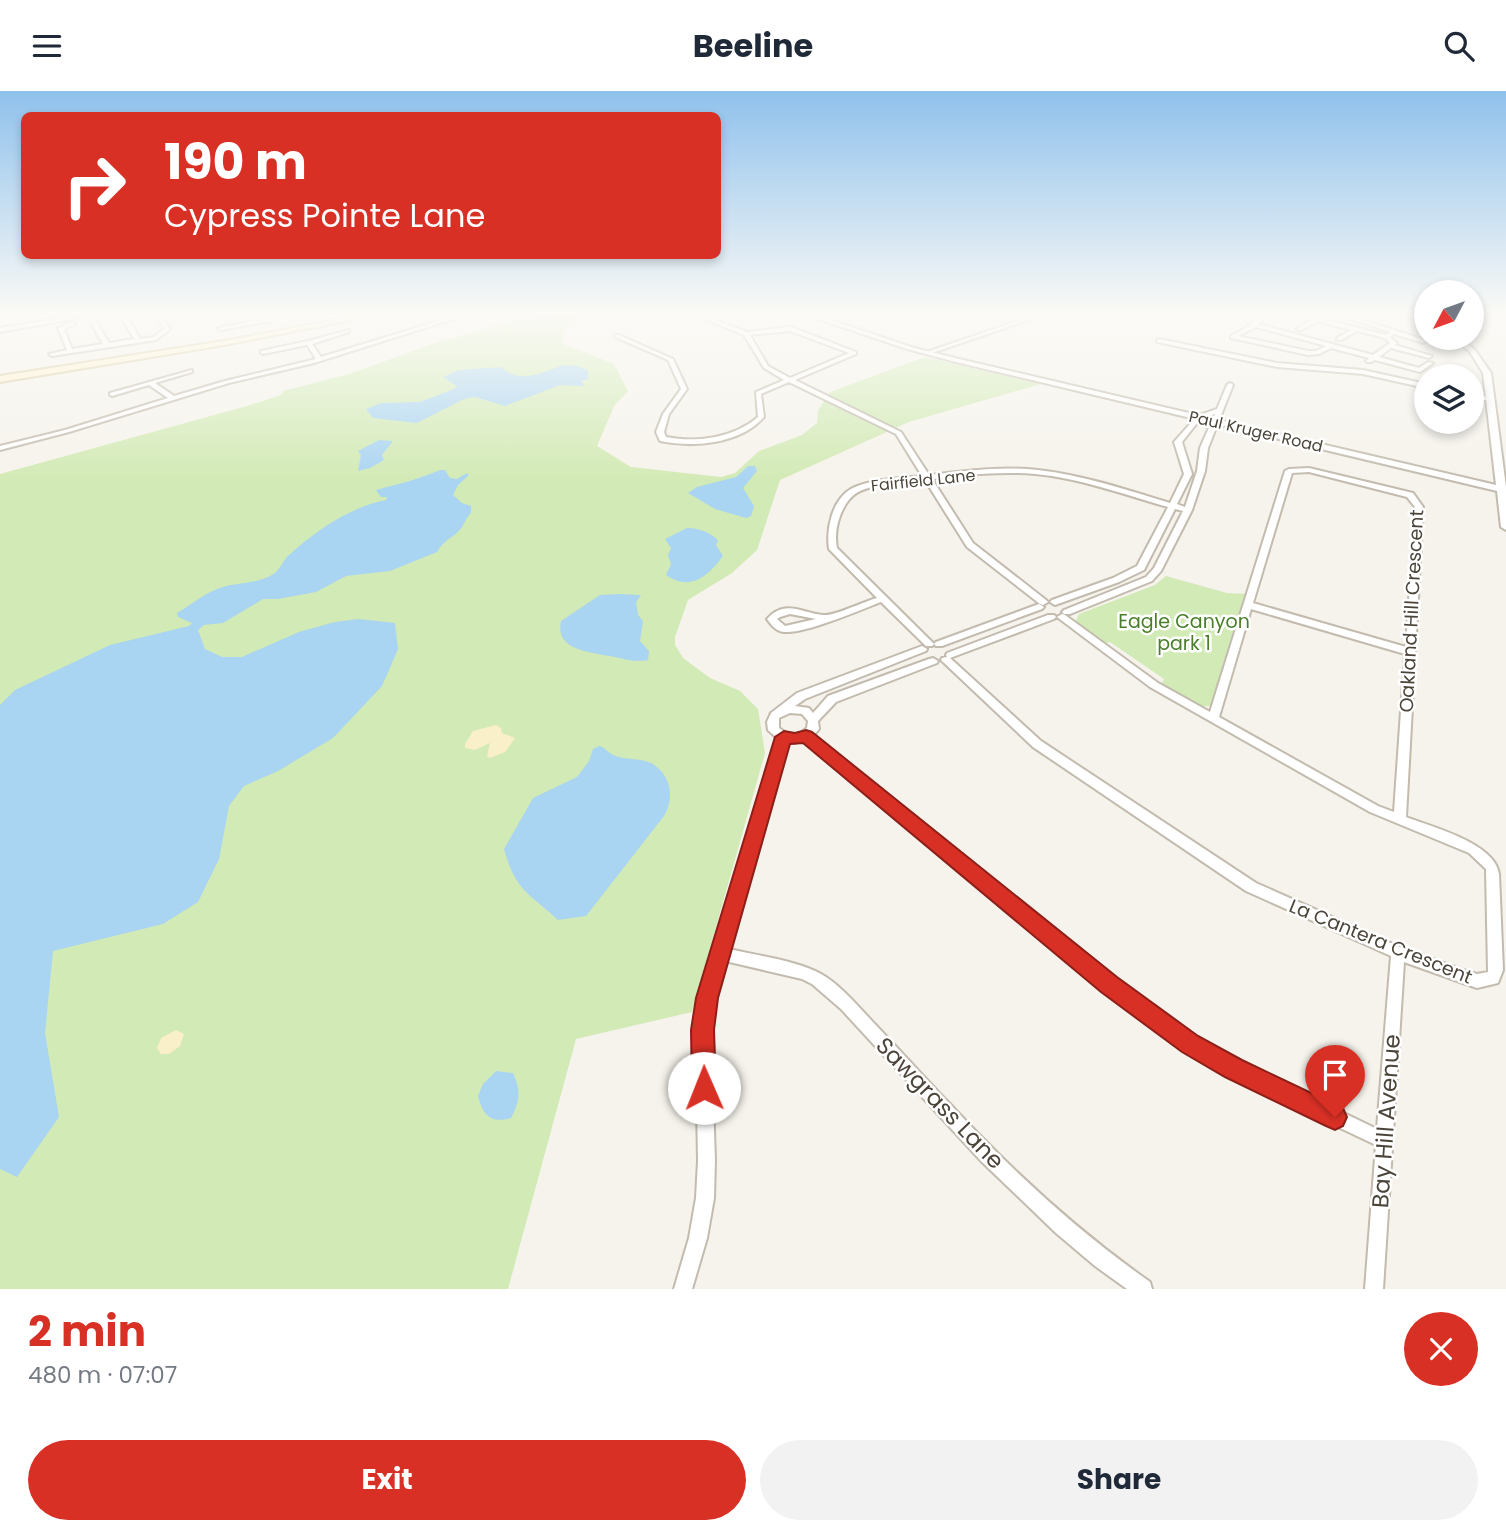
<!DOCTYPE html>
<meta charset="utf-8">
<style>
body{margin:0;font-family:Poppins,sans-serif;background:#f2f2f3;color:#1f2937;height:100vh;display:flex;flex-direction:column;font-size:26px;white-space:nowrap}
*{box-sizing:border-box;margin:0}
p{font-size:23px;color:#747a83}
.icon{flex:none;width:38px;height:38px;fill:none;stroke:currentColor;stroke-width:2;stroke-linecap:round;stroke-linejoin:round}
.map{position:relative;height:1198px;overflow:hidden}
.drawer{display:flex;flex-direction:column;background:#fff;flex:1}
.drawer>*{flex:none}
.banner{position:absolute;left:21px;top:21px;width:700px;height:147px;border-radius:10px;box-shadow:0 4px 10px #0003;background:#d93025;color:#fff;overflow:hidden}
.needle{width:46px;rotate:229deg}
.buttons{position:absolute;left:1414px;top:189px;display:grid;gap:14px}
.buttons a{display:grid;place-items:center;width:70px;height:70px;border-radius:50%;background:#fff;box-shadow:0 4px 10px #0003;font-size:35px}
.pin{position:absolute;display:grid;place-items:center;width:60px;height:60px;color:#fff;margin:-72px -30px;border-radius:50% 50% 50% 0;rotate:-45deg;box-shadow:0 0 7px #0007}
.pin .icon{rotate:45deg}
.me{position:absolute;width:77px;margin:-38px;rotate:359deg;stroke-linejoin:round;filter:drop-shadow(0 0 5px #0008)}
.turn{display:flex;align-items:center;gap:24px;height:147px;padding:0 28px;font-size:32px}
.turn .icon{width:91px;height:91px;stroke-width:2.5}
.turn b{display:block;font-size:49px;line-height:60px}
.round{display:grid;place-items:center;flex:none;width:74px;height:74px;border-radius:37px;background:#f2f2f3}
.head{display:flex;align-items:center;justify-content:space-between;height:119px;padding:0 28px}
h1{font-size:42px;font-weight:700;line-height:52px;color:#d93025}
.cta{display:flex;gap:14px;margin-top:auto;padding:14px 28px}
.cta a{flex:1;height:80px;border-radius:42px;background:#d93025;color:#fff;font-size:28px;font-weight:700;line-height:80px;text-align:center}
.cta a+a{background:#f2f2f3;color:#1f2937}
header{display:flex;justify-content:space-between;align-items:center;height:91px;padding:0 28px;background:#fff;font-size:32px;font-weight:700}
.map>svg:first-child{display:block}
.green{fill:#d2eab5}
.sand{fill:#f9efc9}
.water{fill:#a9d4f2}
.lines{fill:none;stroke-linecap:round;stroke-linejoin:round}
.minor-casing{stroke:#c2bbae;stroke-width:4}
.tertiary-casing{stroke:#c2bbae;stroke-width:4}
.secondary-casing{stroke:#d6c79b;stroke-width:4}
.minor{fill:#fff;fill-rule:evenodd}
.tertiary{fill:#fff;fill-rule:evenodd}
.secondary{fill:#fff3cd;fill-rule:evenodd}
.route{fill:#d93025;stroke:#8d1f18;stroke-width:2}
.labels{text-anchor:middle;stroke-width:5;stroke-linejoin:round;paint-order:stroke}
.far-street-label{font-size:16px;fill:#4b4439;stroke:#fff}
.street-label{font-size:19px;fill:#4b4439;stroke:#fff}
.park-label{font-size:19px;fill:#4a7f2a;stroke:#fff}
.near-street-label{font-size:23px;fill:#4b4439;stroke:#fff}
</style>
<header><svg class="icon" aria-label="menu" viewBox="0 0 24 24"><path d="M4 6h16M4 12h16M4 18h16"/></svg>Beeline<svg class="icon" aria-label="search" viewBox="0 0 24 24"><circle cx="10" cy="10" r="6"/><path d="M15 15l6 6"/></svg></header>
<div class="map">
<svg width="1506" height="1198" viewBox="0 0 1506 1198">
<rect width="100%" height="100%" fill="#f6f3ec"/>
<g class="green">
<path d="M556,223H586L565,236L561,250L566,254L614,273L628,300L614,315L597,355L631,376L721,386L735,382L759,360L802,344L817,332L818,319L830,301L925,266L1041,293L909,331L780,389L757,459L732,482L688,509L675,546V554L683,567L710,587L740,600L758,618L765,662L692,921L576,948L508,1198H0V383L247,315L281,304L283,300L349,283L435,252L513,230Z"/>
<path d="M1166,485L1227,502L1247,503L1213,614C1199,620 1172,602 1162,592L1164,588L1110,551L1104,553L1081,536L1076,530L1079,523L1155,494Z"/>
</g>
<g class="sand">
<path d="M496,634L501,637L502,642L515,647L505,661L490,667L487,665L490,652L475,659L465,657V653L473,640Z"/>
<path d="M176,939L184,943L180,955L169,963H161L157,957L161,947Z"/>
</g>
<g class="water">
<path d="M564,274L577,275L588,279V288L581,290L585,295L560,294L505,315L475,306L464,308L417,332L373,327L366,318L381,312L420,311L454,298L457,295L443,286L459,279L502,276C518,295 545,280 564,274Z"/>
<path d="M379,349L393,350L382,364L384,369L370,377L358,380L361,364L358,360Z"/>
<path d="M748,375H755L757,380L743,397L754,415L751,425L746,427L715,418L688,402L697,396L736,386Z"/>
<path d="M440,379H445L450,387L457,388L467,382L469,384L458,394L453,404L462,412L471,415V422C466,427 465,431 462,436C455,446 443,449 437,461L390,480L346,485L316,501L278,508H263L223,532L204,534L198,539L205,558L222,566H242L299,541L335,531L359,528L395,532L398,558L382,595L333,647L278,680L244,695L229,715L219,768L198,811L163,833L53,860L45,942L59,1026L17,1086L0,1078V614L15,599L110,554L189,535L192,532L178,526L177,522C193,513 205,501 223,496C239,491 260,493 275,482C280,478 283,470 288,465C315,440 350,416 386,409L387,406H381L376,399C399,393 419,388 440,379Z"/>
<path d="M687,437C698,437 711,441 718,450L716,454L723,465C708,485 691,501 666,484L671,473L668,464L671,457L665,448Z"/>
<path d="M618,503L641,504L636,511L638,524L643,530L640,550L649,560L648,569C633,572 619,566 603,564C584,560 555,557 561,530L600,504Z"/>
<path d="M599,655C606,657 607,661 613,664C624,669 640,667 651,672C671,683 675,707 664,725L586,825L558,829C528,801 516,801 504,758L533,707L577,686L589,670L593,658Z"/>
<path d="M496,980L513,982C521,999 520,1010 511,1027C490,1033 483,1024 478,1005L483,993Z"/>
</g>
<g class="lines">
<defs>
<g id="minor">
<path d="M88,223H100L0,241V237Z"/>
<path d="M120,223H126L140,248L154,246L164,238L154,223H160L170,238L156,249L52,265L49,263L67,259L58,237L72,231L75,233L74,234L64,238L72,258L103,253L89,228L92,226L95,228L109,252L134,248Z"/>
<path d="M461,223H469L314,272L229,292L69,341L0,359V355L65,339L168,307L149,294L112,305L110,304V302L192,279V281L155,292L174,305L225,290L316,268L307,254L263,263L261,262V260L308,250L349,239V241L312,253L321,266Z"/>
<path d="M693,223H700L747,241L791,236L856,261V263L795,289L901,341L929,384C965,380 1002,375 1038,379C1083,384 1127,399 1170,412L1184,383L1174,351L1197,325L1217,318L1227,294L1230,292L1233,294L1208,357L1205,380L1192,419L1161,480L1152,490L1070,523H1064L1062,521L1064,519L1146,486L1154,477L1183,420L1175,418L1144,479L1119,491L1055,514L1050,511L1052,509L1113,487L1137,475L1168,416C1125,404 1080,387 1035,383C1001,380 966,384 932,388L973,452L1046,509L1048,511L1043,514L1040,513L967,456L925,389C905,391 872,392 855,403C848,408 843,417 840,425C836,436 835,446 837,457L932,551L934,553L932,555H926L881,511C860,519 805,543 784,541C776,540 772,535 767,528C786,507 803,523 824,524C835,525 865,510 877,507L829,458C826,438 832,409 851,398C869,388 902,387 922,385L896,343L789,291L761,303L764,326C740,353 694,357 660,350L656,341L663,323L681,298L668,269L615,246V244H619L673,268L687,298L669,323L664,341L666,346C696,352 734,347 758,326L756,301L784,289L764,277L744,244ZM790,240L849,262L790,287L768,275L750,244ZM1215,323L1200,357L1197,380L1185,416L1177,413L1192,383L1182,351L1201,327ZM790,523L816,528L785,535L777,528L780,526Z"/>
<path d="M1038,223H1046L929,263L924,262Z"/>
<path d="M1264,223H1270L1259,231L1258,233L1373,264L1390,252L1385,247L1357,240L1341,249H1337V247L1351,239L1318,230L1301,239L1296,238L1312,229L1294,223H1303L1386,244L1390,241L1336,223H1344L1425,249V251L1423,252L1394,243L1390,246L1397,252L1395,254L1432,265L1429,267L1391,257L1379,266L1419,277L1428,271L1433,272L1420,281L1375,269L1371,271H1367L1366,270L1369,267L1331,257L1319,263L1308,264L1231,247V245L1252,233L1254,229ZM1256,236L1326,255L1316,260H1308L1238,245Z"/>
<path d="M1379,223H1386L1383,225Z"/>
<path d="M1416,223L1426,224V228L1417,224Z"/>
<path d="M269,227L272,229L271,230L221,239L218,237Z"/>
<path d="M1159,248L1277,272L1363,279L1426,293V297L1363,283L1277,276L1157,251V249Z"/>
<path d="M1472,302L1491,307L1492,308L1489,310L1472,306Z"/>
<path d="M1309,377L1413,402L1423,416L1406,726C1432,736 1495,752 1499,783L1503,879L1498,892L1477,897L1404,871L1383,1198H1365L1376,1054L1228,984L1185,958L1104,899L804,650L794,652L788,651L729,858C755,864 798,870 821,883C839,893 857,914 871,929C897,956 922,984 948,1011C1010,1078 1075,1138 1150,1191L1152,1198H1127L1095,1175L1056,1142L981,1070L841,918L812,893L802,888L725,870L714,907L712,930V977L715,1070L714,1107L707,1147L692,1198H674L689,1147L696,1107L698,1070L696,954L700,907L778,648L768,639L767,631L771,622L797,602L922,555L927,558L926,560L805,608L795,615L809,617L813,622L828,605L929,568L933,567L938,570L937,572L836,611L818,630L819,638L813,645L1114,889L1195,948L1240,972L1377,1038L1391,865L1246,800L1033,656L941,569L942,567L947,566L946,564L947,562L1048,524H1054L1056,526L1054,528L950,567L1041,650L1256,792L1402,857L1466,880L1477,883L1488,881L1486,778L1469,762L1370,721L1150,596L1057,526L1062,523L1065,524L1158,592L1210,621L1285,380L1289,378ZM1309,381L1407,406L1415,416L1406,556L1253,512L1292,382ZM1251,518L1405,563L1394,721L1378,715L1219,626ZM790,622L802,623L808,630L807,637C798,646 789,645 779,637V627Z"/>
<path d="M1039,513L1044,516L1042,518L942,555H936L934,553L936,551Z"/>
</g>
<g id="tertiary">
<path d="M804,223H813L911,256L959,268L1496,394L1483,282L1470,261L1453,247H1460L1475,259L1491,282L1506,396V439L1501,436L1497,400L956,271L907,258Z"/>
<path d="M1404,223H1412L1426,229V233Z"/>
</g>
<path id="secondary" d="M367,223H382L224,254L0,291V285L224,250Z"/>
</defs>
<use href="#minor" class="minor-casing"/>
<use href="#tertiary" class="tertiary-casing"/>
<use href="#secondary" class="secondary-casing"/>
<use href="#minor" class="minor"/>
<use href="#tertiary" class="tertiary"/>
<use href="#secondary" class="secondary"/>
</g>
<linearGradient id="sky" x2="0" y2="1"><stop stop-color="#8fc1ec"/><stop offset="0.57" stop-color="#fbfaf6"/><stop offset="1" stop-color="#fbfaf6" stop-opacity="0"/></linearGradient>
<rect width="1506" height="391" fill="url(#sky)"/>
<path class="route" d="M806,639L812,641L1117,886L1198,945L1242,969L1343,1017L1347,1026L1343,1035L1335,1039L1326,1035L1225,986L1182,961L1101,901L803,652L790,653L718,907L714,939L716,997L712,1006L704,1009L695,1006L692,997L691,939L696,907L775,646L784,640L795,642Z"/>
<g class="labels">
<g class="far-street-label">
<text transform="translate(1256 340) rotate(13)" y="6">Paul Kruger Road</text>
<text transform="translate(923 389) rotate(-6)" y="6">Fairfield Lane</text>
</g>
<g class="street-label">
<text transform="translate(1411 520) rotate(-87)" y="7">Oakland Hill Crescent</text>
<text transform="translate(1381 850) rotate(22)" y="7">La Cantera Crescent</text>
</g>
<g class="park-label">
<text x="1184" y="537">Eagle Canyon<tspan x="1184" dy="22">park 1</tspan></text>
</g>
<g class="near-street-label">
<text transform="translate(940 1012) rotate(46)" y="8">Sawgrass Lane</text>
<text transform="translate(1386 1030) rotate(-86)" y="8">Bay Hill Avenue</text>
</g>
</g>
</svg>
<div class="buttons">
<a><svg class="needle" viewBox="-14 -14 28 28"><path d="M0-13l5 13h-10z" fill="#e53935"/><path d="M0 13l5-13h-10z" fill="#747a83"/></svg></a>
<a><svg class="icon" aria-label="layers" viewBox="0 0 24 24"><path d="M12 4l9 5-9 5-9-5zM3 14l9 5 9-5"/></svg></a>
</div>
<div class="pin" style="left:1335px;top:1026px;background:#d93025"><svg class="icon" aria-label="arrive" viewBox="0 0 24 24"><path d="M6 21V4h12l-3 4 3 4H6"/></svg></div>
<svg class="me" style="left:704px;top:997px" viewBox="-20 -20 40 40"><circle r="19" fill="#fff"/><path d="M0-13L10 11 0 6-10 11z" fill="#d93025"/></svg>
<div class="banner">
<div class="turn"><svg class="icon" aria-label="right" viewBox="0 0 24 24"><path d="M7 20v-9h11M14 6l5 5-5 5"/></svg><div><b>190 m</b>Cypress Pointe Lane</div></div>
</div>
</div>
<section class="drawer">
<div class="head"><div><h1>2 min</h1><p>480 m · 07:07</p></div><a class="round" style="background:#d93025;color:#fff"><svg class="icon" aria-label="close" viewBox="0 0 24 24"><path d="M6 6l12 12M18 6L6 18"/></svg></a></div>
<div class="cta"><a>Exit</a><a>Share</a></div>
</section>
